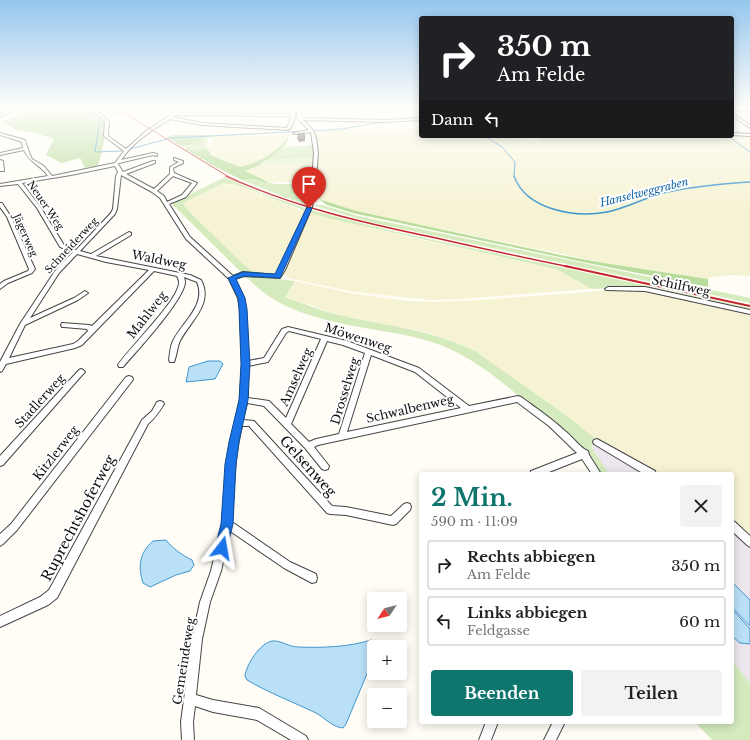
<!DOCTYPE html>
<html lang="de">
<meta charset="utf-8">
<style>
body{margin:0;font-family:"Libre Baskerville",serif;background:#f2f2f2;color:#202124;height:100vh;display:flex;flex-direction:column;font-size:15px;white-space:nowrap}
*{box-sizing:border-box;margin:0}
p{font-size:13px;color:#757577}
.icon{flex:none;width:22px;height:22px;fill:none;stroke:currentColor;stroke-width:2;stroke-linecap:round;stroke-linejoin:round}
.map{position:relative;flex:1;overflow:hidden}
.details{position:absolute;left:419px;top:472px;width:315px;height:252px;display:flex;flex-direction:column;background:#fff;border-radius:4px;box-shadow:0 2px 10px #0003}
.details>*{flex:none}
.hud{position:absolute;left:419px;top:16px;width:315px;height:122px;border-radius:4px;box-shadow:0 2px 10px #0003;background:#202124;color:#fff;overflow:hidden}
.needle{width:26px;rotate:234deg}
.controls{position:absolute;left:367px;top:592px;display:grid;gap:8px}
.controls a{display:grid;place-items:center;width:40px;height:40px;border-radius:4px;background:#fff;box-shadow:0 2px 10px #0003;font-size:20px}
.pin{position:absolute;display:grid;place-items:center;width:34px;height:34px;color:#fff;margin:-41px -17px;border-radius:50% 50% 50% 0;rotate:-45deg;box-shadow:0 0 4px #0007}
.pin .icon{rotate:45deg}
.me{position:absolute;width:44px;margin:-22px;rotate:14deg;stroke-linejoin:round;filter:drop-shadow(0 0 3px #0008)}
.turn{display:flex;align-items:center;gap:14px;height:84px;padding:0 12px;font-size:18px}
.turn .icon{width:52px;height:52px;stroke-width:2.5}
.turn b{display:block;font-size:28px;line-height:34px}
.then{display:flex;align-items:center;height:38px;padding:0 12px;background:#0003;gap:8px;font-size:15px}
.round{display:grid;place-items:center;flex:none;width:42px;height:42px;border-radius:4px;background:#f2f2f2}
.summary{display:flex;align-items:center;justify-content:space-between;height:68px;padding:0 12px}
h1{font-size:24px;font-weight:800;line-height:30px;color:#0f766e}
.button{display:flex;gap:8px;margin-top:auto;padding:8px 12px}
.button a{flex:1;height:46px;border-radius:4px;background:#0f766e;color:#fff;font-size:16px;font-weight:800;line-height:46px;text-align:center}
.button a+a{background:#f2f2f2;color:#202124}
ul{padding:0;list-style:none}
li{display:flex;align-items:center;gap:12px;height:50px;margin:0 8px 6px;padding:0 4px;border:2px solid #e0e0e0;border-radius:4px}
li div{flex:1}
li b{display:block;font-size:15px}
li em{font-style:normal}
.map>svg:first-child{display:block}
.industrial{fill:#eee6ef}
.farmland{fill:#f6f3d4}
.green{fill:#d5ebbd}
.forest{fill:#b9dc9c}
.pitch{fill:#e6f2cf}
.water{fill:#b9e0f7;stroke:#3f96cf}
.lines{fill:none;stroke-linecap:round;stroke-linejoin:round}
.stream-far1{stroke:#3f96cf;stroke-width:1}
.stream{stroke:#3f96cf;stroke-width:1.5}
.street-casing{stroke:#444;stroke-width:2}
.secondary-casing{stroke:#333;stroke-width:2}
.street{fill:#fff;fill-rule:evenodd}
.secondary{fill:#fff6b0;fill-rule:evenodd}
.rail-far2{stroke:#c4262e;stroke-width:1}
.rail-far1{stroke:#c4262e;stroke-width:1.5}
.rail{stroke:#c4262e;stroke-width:2}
.wall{fill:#4d4742}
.building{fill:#5a524d;stroke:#3f3936}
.route{fill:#1a73e8;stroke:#114b97}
.labels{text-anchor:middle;stroke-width:4;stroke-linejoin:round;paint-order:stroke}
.far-street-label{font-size:10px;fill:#111;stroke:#fff}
.far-water-label{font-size:11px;font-style:italic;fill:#1768a6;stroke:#fff}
.street-label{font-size:12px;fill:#111;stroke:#fff}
.near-street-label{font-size:14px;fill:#111;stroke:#fff}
</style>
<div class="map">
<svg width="750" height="740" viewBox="0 0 750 740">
<rect width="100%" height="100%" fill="#fffdf5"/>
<g class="industrial">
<path d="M597,445L650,474H609L591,446Z"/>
<path d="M732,529L750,546V683L732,660Z"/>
</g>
<g class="farmland">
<path d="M369,107H384V114L380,120H367Z"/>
<path d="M341,129H421V136H506L541,142L538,136L750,135V276L729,275L712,277L708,279L610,264L397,220L356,211L325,201L319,199L314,193L318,161L313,131Z"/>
<path d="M290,134L278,149L260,160L240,167L209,153L208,150L214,138Z"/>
<path d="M314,164L312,176H307L305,182H268L244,171L260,165Z"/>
<path d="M224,182L229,185L234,184L303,211L302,220L278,273L267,275L251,270L244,265L183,204L187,200Z"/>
<path d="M309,212L400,235L556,269L592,289L459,299L431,300L356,292L287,278L283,274L284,271Z"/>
<path d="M295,281L355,294L408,301L435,302L464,301L629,289L645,291L750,313V538L732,522V474H658L597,440L563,413L475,351L460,344L430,333L344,316L285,297Z"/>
</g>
<g class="green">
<path d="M94,107H112L123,114L108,118L90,109Z"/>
<path d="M293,132L208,138L206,146L210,147L208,150H201L195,152L181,146L195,144L203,137H214L218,135Z"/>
<path d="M313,145L314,158L265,160L283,147Z"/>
<path d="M225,177L261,193L308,209L302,220L303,211L301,209C279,202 258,192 236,185C232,183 229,185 224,183L183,203V204L190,212L244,265L251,270L267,275L242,273L173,205L174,202Z"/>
<path d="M247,178L253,179L265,183L268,182L275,184H294L311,187L309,205L284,197L242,180Z"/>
<path d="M312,205H322L358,216L750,298V303L370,222Z"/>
<path d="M310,210L392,231L750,308V311L638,287L592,289L556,269L328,218L309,212Z"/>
<path d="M244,275L295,281L285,297C305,304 324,312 344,316C392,327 429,329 475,351L563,413L597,440V445L591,446L609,474H599C553,430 509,378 452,350C430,339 405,335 382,331C346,325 296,316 267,295C259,289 251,282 244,275Z"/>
<path d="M732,660L750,683V740H712L695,722H732Z"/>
</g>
<g class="forest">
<path d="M47,107C62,107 94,103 103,119C109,129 101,155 98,166L85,168L80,158L62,163L46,155L54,139L35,133L17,130L2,122L35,108Z"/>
<path d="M290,134L286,144L276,153L260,165L245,171L268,182L265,183C257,180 250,177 242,180L214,166L185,149L187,148L195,152L201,149L208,150L211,155L240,167C260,162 279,152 290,134Z"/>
<path d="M174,135H218L214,137H203L202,141L195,144L181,146L166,137Z"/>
<path d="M319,199L356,211L565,256L610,264L708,279V287L578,261L353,213L327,205Z"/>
</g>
<path class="pitch" d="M314,158V164L260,165L265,160Z"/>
<g class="water">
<path d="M208,361H220L223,364L215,379L186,382L189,367Z"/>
<path d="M166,540C173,549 182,555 192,560L194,565L190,571L176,575L150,587L143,583C138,567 139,553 153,541Z"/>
<path d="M732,582L750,600V626L732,607Z"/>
<path d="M732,609L750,629V644L740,643L732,636Z"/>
<path d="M371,640L378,644L377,647H374V657L346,724L343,728C332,727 325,718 316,713C293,702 269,693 247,680L245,676C246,665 260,643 272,641C281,640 289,647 298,647C322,648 349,647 371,640Z"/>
</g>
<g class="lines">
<g class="stream-far1">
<path d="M88,113L100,120L95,152L122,151"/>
<path d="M314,131L341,129L383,122"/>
<path d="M289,132L304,131"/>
<path d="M485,136L502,147L515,162L514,177"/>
<path d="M728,136L750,152"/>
<path d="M130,149L171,138L288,132C296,125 297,117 295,107"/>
</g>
<path class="stream" d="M514,176C526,210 575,218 607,212C628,208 647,196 668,192C695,186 723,184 750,182"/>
<defs>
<g id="street">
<path d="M18,107H22L0,117V115Z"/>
<path d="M85,107C94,107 103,115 109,122L108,136L126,149L146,131L183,107H187L179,113L291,114V107H295C295,116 294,124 288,130L202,125L170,119C152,130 133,142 121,160L153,153L157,154V156L153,155L119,163L118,164L123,172L153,161H155V163L126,174L154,189L170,174V167L179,162L174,160V158L183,161V163L173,168L174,173L197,183L186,197L169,204L190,237L233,276L243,272L276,275L308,207L312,180L314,153L311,132L295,134L293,133L309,130L298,119L296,107H300L302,118L385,120L421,118V120L385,122L303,120L313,130L316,138L318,153L316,180L312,207L285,270L280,278L244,276L235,279L244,298L246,309L248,361L264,358L282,329L288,327L347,341L419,368L469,406L518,396L521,397C536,408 551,418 565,431C572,436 581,449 588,451L589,455L601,474H592L582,459L544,474H530L531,471L577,453L549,426L517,402L318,445L314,447L329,466L328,469L325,470L322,469L305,448L264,406L247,403L243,420L254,421L332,506L346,507L391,516L404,504L407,503L410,504L411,507L410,510L396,524L393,525L346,515L330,514L327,513L249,426H242C234,458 234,490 232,522L290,562L316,574L317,578L316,582L312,583L284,568L230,531L221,571L210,602L202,639L196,695L213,700L259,708L306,736L308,740H291L257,720L213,712L195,706L193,722L194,740H182L181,722L192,639L200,602L211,571L222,524L227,464L230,442L240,400L242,364L240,309L238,298L229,279L186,239L160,198L152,192L121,175L117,209L115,214L80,251L91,254L129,232L131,233V235L96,256L190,275L201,280C214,304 190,321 180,341C177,347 177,355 174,362H170L169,360C170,354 170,347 173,341C182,322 207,305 197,282L184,277C185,280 185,281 185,283C183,301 137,351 123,367H119L118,365C129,348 180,299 179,282C179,280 178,278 177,276L154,271L82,345L75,348L6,364L2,371L0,372V362L20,324L55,271L73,252L60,247L37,208L18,184L0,186V184L48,176C41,165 29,163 24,150L0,155V153L23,148L22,142L0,135V133L25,140L30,155L32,159L44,166L52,176L115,163L124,151L104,136L105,122L100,116ZM176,115L291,116V119L287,128L202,123L172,117ZM115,166L118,172L116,176L113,209L111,213L76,250L64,245L41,208L22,183L71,175ZM173,176L192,183L182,195L167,202L164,196L157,191ZM77,254L106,262L149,270L92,326L89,325L62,323L61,325L62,327H64L87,329L88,331L78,341L73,344L9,358L25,325L78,300L88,293L85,291L74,298L30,318L59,273ZM289,331L321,339L286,418L269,401L248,398V366L268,362L286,333ZM327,341L343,345L365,353L339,434L316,439L309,442L291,424ZM371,355L415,372L461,408L347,432Z"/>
<path d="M732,113L750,125V128L732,116Z"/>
<path d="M732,133L750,134V136L732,135Z"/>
<path d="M0,160L3,161L4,171H0Z"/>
<path d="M0,203H2L11,217L35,269L32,273L8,283L0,289V284L4,281L28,271L29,269L7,217L0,207Z"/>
<path d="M608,287H645L750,310V314L645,291L606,290L605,289Z"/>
<path d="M81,369L83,370L85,372L83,374L3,465L0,466V456L79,370Z"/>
<path d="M129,376L132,377L133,379L132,381L17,530L3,544L0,546V534L11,524L126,377Z"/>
<path d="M160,401L163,402L164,404C159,412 155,418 148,424L57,598L48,605L0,627V616L40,597L49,590L142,420L152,411L157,402Z"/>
<path d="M597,439L655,471L656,474H644L594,444L593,442L594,440Z"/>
<path d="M732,520L735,522L750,536V547L747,545L732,531Z"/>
<path d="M486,722H498L491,740H479Z"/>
<path d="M553,722H565L556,740H544Z"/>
</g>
<path id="secondary" d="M732,108L750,109V111L732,110Z"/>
</defs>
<use href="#street" class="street-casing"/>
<use href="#secondary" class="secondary-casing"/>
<use href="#street" class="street"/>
<use href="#secondary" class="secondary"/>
<path class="rail-far2" d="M114,107L229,177"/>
<path class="rail-far1" d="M226,176C293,207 364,223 436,238C480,248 525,258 570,267"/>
<path class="rail" d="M565,266L750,306"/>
</g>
<path class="wall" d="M304,133L305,141L299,142L298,134Z"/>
<path class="building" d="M304,133L305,139L298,140V134Z"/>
<linearGradient id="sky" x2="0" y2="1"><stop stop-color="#95c6ee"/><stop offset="0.51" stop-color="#fffefa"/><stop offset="1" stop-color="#fffefa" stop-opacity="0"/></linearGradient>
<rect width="750" height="211" fill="url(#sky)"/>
<path class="route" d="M307,207L312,208L280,278L244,276L236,279L245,298L247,309L250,364L248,400L239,442L236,464L233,524L226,552L222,554L217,552L215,548L221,524L225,464L229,442L239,400L241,364L239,309L238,298L228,278L243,272L275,274Z"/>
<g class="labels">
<g class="far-street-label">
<text transform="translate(46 205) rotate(56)" y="4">Neuer Weg</text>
<text transform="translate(26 235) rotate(66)" y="4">Jägerweg</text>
<text transform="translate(71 245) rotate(-47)" y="4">Schneiderweg</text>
</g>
<g class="far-water-label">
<text transform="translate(644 192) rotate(-14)" y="4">Hanselweggraben</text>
</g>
<g class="street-label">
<text transform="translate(159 260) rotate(11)" y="4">Waldweg</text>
<text transform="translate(681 286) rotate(12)" y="4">Schilfweg</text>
<text transform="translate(147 315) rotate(-52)" y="4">Mahlweg</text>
<text transform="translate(358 338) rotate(18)" y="4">Möwenweg</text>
<text transform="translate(296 377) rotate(-66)" y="4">Amselweg</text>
<text transform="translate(345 391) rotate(-73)" y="4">Drosselweg</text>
<text transform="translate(40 401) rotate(-48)" y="4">Stadlerweg</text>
<text transform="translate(410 409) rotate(-13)" y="4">Schwalbenweg</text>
<text transform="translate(56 453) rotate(-52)" y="4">Kitzlerweg</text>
<text transform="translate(184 661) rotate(-81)" y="4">Gemeindeweg</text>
</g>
<g class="near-street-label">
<text transform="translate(308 466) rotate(48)" y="5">Gelsenweg</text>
<text transform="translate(78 518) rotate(-62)" y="5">Ruprechtshoferweg</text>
</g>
</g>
</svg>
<div class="controls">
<a><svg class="needle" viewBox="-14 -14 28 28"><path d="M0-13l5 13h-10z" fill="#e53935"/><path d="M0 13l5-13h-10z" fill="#757577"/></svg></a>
<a>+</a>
<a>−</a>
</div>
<div class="pin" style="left:309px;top:208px;background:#d93025"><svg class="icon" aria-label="arrive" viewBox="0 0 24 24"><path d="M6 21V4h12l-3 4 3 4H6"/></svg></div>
<svg class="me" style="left:222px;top:548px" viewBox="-20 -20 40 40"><path d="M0-17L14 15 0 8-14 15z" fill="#1a73e8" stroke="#fff" stroke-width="4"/></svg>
<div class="hud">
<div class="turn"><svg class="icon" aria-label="right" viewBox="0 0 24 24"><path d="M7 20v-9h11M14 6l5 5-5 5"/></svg><div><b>350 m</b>Am Felde</div></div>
<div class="then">Dann<svg class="icon" aria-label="left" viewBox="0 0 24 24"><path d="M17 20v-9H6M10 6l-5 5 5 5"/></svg></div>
</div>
<section class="details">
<div class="summary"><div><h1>2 Min.</h1><p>590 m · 11:09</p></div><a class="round"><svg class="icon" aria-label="close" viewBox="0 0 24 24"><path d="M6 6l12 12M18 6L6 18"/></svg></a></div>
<ul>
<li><svg class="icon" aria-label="right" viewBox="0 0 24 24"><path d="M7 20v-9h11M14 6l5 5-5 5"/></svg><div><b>Rechts abbiegen</b><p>Am Felde</p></div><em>350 m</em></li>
<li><svg class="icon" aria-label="left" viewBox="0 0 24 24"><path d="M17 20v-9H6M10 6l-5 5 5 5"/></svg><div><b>Links abbiegen</b><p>Feldgasse</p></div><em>60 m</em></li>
</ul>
<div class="button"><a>Beenden</a><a>Teilen</a></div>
</section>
</div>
